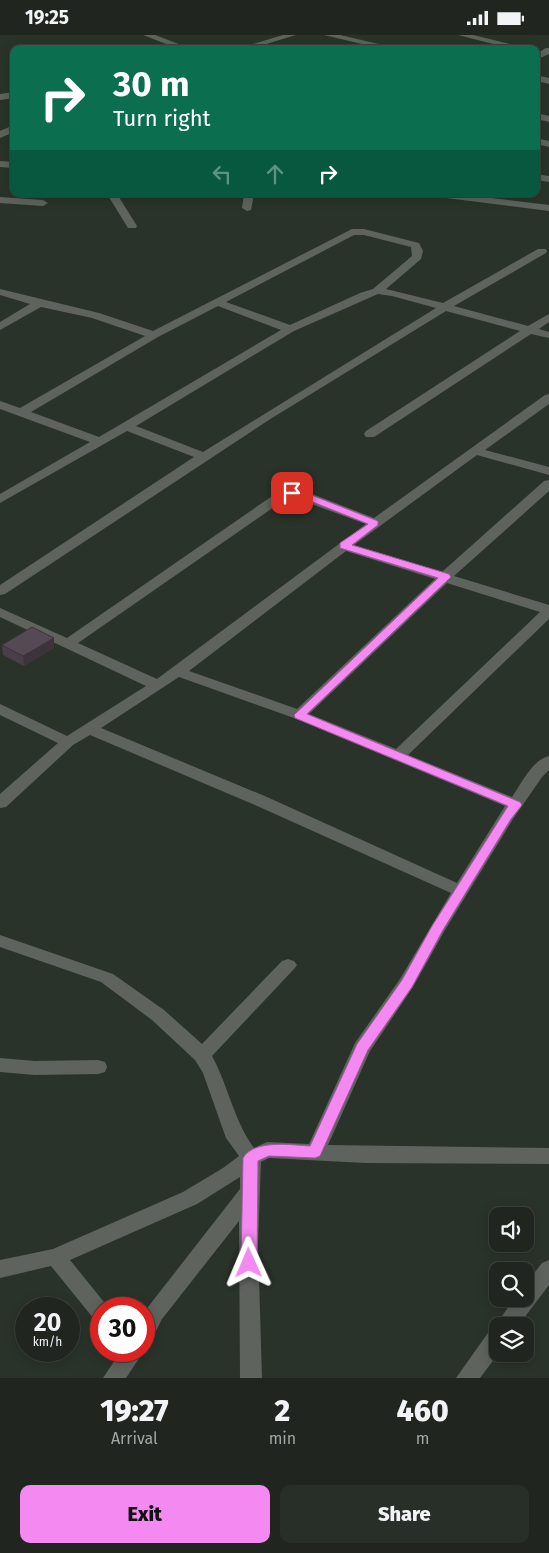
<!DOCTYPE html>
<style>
body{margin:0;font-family:"Fira Sans",sans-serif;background:#282e28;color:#f1f3f6;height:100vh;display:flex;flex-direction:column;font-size:19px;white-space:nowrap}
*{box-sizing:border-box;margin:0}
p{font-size:16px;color:#a2a5a4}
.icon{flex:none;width:28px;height:28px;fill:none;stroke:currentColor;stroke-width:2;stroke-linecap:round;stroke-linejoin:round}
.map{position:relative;height:1343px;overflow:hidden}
.drawer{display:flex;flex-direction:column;background:#20261f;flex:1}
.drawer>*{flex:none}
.guide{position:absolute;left:10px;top:10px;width:530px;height:152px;border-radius:10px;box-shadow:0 2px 12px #0003,0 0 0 1px #3d433d;background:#0b6e4f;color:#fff;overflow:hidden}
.controls{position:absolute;left:489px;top:1172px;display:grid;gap:10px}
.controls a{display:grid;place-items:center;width:45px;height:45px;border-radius:10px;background:#20261f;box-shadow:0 2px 12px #0003,0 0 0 1px #3d433d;font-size:25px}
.speed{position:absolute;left:15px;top:1262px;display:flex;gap:10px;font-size:25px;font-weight:700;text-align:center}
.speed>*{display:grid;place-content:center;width:65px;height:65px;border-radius:50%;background:#20261f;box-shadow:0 2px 12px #0003,0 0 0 1px #3d433d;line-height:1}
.speed small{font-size:12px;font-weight:400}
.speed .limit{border:8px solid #d22;background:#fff;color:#111}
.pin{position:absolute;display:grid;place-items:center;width:42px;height:42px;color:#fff;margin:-21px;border-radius:10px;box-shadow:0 2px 8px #0006}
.me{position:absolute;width:55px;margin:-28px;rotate:359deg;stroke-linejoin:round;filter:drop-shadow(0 0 4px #0008)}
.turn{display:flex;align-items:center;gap:18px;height:105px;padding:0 20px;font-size:22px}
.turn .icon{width:65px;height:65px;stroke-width:2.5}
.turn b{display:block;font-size:35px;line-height:42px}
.lanes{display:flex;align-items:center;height:48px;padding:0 20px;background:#0003;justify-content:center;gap:25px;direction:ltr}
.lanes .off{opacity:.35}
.eta{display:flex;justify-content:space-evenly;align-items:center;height:85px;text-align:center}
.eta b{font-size:30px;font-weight:800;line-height:35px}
.primary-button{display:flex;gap:10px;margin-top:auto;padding:10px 20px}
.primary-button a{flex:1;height:58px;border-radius:10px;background:#f389f1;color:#111;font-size:20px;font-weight:800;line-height:58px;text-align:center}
.primary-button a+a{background:#282e28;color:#f1f3f6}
.status{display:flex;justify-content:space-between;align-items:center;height:35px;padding:0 25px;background:#20261f;direction:ltr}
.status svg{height:14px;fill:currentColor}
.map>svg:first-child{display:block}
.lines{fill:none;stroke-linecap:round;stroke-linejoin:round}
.minor{fill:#5f635e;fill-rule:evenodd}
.wall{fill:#493f48}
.shaded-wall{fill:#3c333b}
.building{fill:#554954;stroke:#3c333b}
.route{fill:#f389f1;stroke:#9e599d}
</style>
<div class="status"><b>19:25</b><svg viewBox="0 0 49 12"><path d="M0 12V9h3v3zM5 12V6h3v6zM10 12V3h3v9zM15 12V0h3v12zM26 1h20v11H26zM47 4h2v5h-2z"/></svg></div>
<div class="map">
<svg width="549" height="1343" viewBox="0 0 549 1343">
<rect width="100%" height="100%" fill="#2a3329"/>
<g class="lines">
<g class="minor">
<path d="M143,0H155L192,14H179Z"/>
<path d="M283,0H296L250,14H236Z"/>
<path d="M324,0H340L400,14H383Z"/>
<path d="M458,0H473L530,14H513Z"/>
<path d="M546,13H549V19L536,25V19Z"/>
<path d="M536,40L549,43V49L536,46Z"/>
<path d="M14,57V63L0,65V59Z"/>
<path d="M536,78L549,81V87L536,84Z"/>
<path d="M14,90V97L0,103V96Z"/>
<path d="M536,103L549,106V112L536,109Z"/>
<path d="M0,126L14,127V133L0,132Z"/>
<path d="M536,139L549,141V147L536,145Z"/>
<path d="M107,159H117L137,191L136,193H128Z"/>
<path d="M244,159H254L251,175L247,176L242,173Z"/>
<path d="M433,159H459L549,170V176L438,162Z"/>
<path d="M0,162L43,165L48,168L43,171L0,168Z"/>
<path d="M352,194H364L419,208L423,216L421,224L386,254L443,268L538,214H546L547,216L546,218L454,271L528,291L549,279V287L539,294L549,297V303L531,299L374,402H366L364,399L366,396L520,296L446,276L272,383L5,559L0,560V550L194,422L127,396L0,468V459L90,407L0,374V366L20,373L145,301L92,283L41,272L0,295V287L30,269L0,260V254L99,278L153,296ZM354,200H364L411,212L412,221L373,254L360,258L290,290L226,267ZM378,259L392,261L436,273L203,417L136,391L294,296ZM218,271L281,295L99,402L31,377L158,302Z"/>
<path d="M549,359V369L485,415L549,432V440L477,420L354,510L442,537L544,446L549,445V456L454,541L549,570V584L408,720L512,762C521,749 532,725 549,721V735L542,742L513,784L445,895L413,952L370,1016L328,1110L549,1113V1129L365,1128L269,1123L261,1127L258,1209L262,1343H240L239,1186L162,1284L152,1304L144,1307V1278L148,1272L240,1154V1142L197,1169L70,1225L108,1272L110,1274H101V1287L94,1284L51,1231L0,1243V1225L53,1214L183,1157L223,1133L239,1121L226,1103L203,1038L195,1025L152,985L101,947L0,912V900L113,939L164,975L202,1009L282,926L288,924L294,926L297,930L294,934L212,1021C228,1050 234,1086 254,1113L267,1107L309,1109L355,1008L400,944L451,858L255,770L90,700L73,710L6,772L0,773V759L58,708L0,680V669L67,701L146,651L0,582V573L67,603L278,457L292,454L307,457L374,483L545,360ZM292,462L366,489L157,644L78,608L287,463ZM346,516L435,544L297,674L189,636ZM447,548L540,577L396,714L309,679ZM179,642L294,683L505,771L457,848L267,762L101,693Z"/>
<path d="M0,1023L35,1026L98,1025L105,1027L107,1032L105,1037L98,1039L35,1040L0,1037Z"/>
<path d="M549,1225V1250L518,1291H498V1319L480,1343H456L490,1295L496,1293L495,1291L514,1264H525V1250L542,1228Z"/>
<path d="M121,1316H144L126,1343H103Z"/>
</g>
</g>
<path class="wall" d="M54,603V613L24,631L3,620L2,610Z"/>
<path class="shaded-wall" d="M54,603V613L24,631L23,621Z"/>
<path class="building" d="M32,592L54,603L23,621L2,610Z"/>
<path class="route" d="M292,455L306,458L378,486V490L352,510L449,539L451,542L307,679L520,767L522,770L511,784L443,895L412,952L368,1015L320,1121L315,1123L269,1121L258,1126L257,1228L255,1233L249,1235L243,1233L241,1228L243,1123C254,1104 292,1110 310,1111L357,1009L402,945L432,891L508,771L295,683L294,680L438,543L340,513V508L368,489L300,462L289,460V456Z"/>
</svg>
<div class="controls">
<a><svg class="icon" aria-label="sound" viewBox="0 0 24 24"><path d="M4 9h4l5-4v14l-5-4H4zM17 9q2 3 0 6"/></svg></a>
<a><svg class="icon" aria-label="search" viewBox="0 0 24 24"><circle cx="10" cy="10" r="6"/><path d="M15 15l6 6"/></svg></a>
<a><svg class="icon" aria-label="layers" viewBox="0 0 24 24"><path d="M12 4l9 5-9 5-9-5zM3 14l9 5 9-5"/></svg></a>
</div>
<div class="speed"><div>20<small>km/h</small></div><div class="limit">30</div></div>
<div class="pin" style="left:292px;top:458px;background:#d93025"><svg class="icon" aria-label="arrive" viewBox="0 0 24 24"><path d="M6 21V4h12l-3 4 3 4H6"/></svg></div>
<svg class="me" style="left:249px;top:1228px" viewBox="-20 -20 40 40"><path d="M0-17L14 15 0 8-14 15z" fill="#f389f1" stroke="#fff" stroke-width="4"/></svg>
<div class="guide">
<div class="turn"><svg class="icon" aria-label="right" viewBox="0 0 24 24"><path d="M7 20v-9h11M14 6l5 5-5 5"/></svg><div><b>30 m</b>Turn right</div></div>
<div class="lanes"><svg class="icon off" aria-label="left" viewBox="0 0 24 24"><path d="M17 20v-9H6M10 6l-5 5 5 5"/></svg><svg class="icon off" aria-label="ahead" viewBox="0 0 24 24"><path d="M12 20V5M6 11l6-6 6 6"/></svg><svg class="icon" aria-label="right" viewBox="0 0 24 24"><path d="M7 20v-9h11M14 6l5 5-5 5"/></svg></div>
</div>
</div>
<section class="drawer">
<div class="eta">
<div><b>19:27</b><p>Arrival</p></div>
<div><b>2</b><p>min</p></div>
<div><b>460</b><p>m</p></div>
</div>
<div class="primary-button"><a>Exit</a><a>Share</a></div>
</section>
